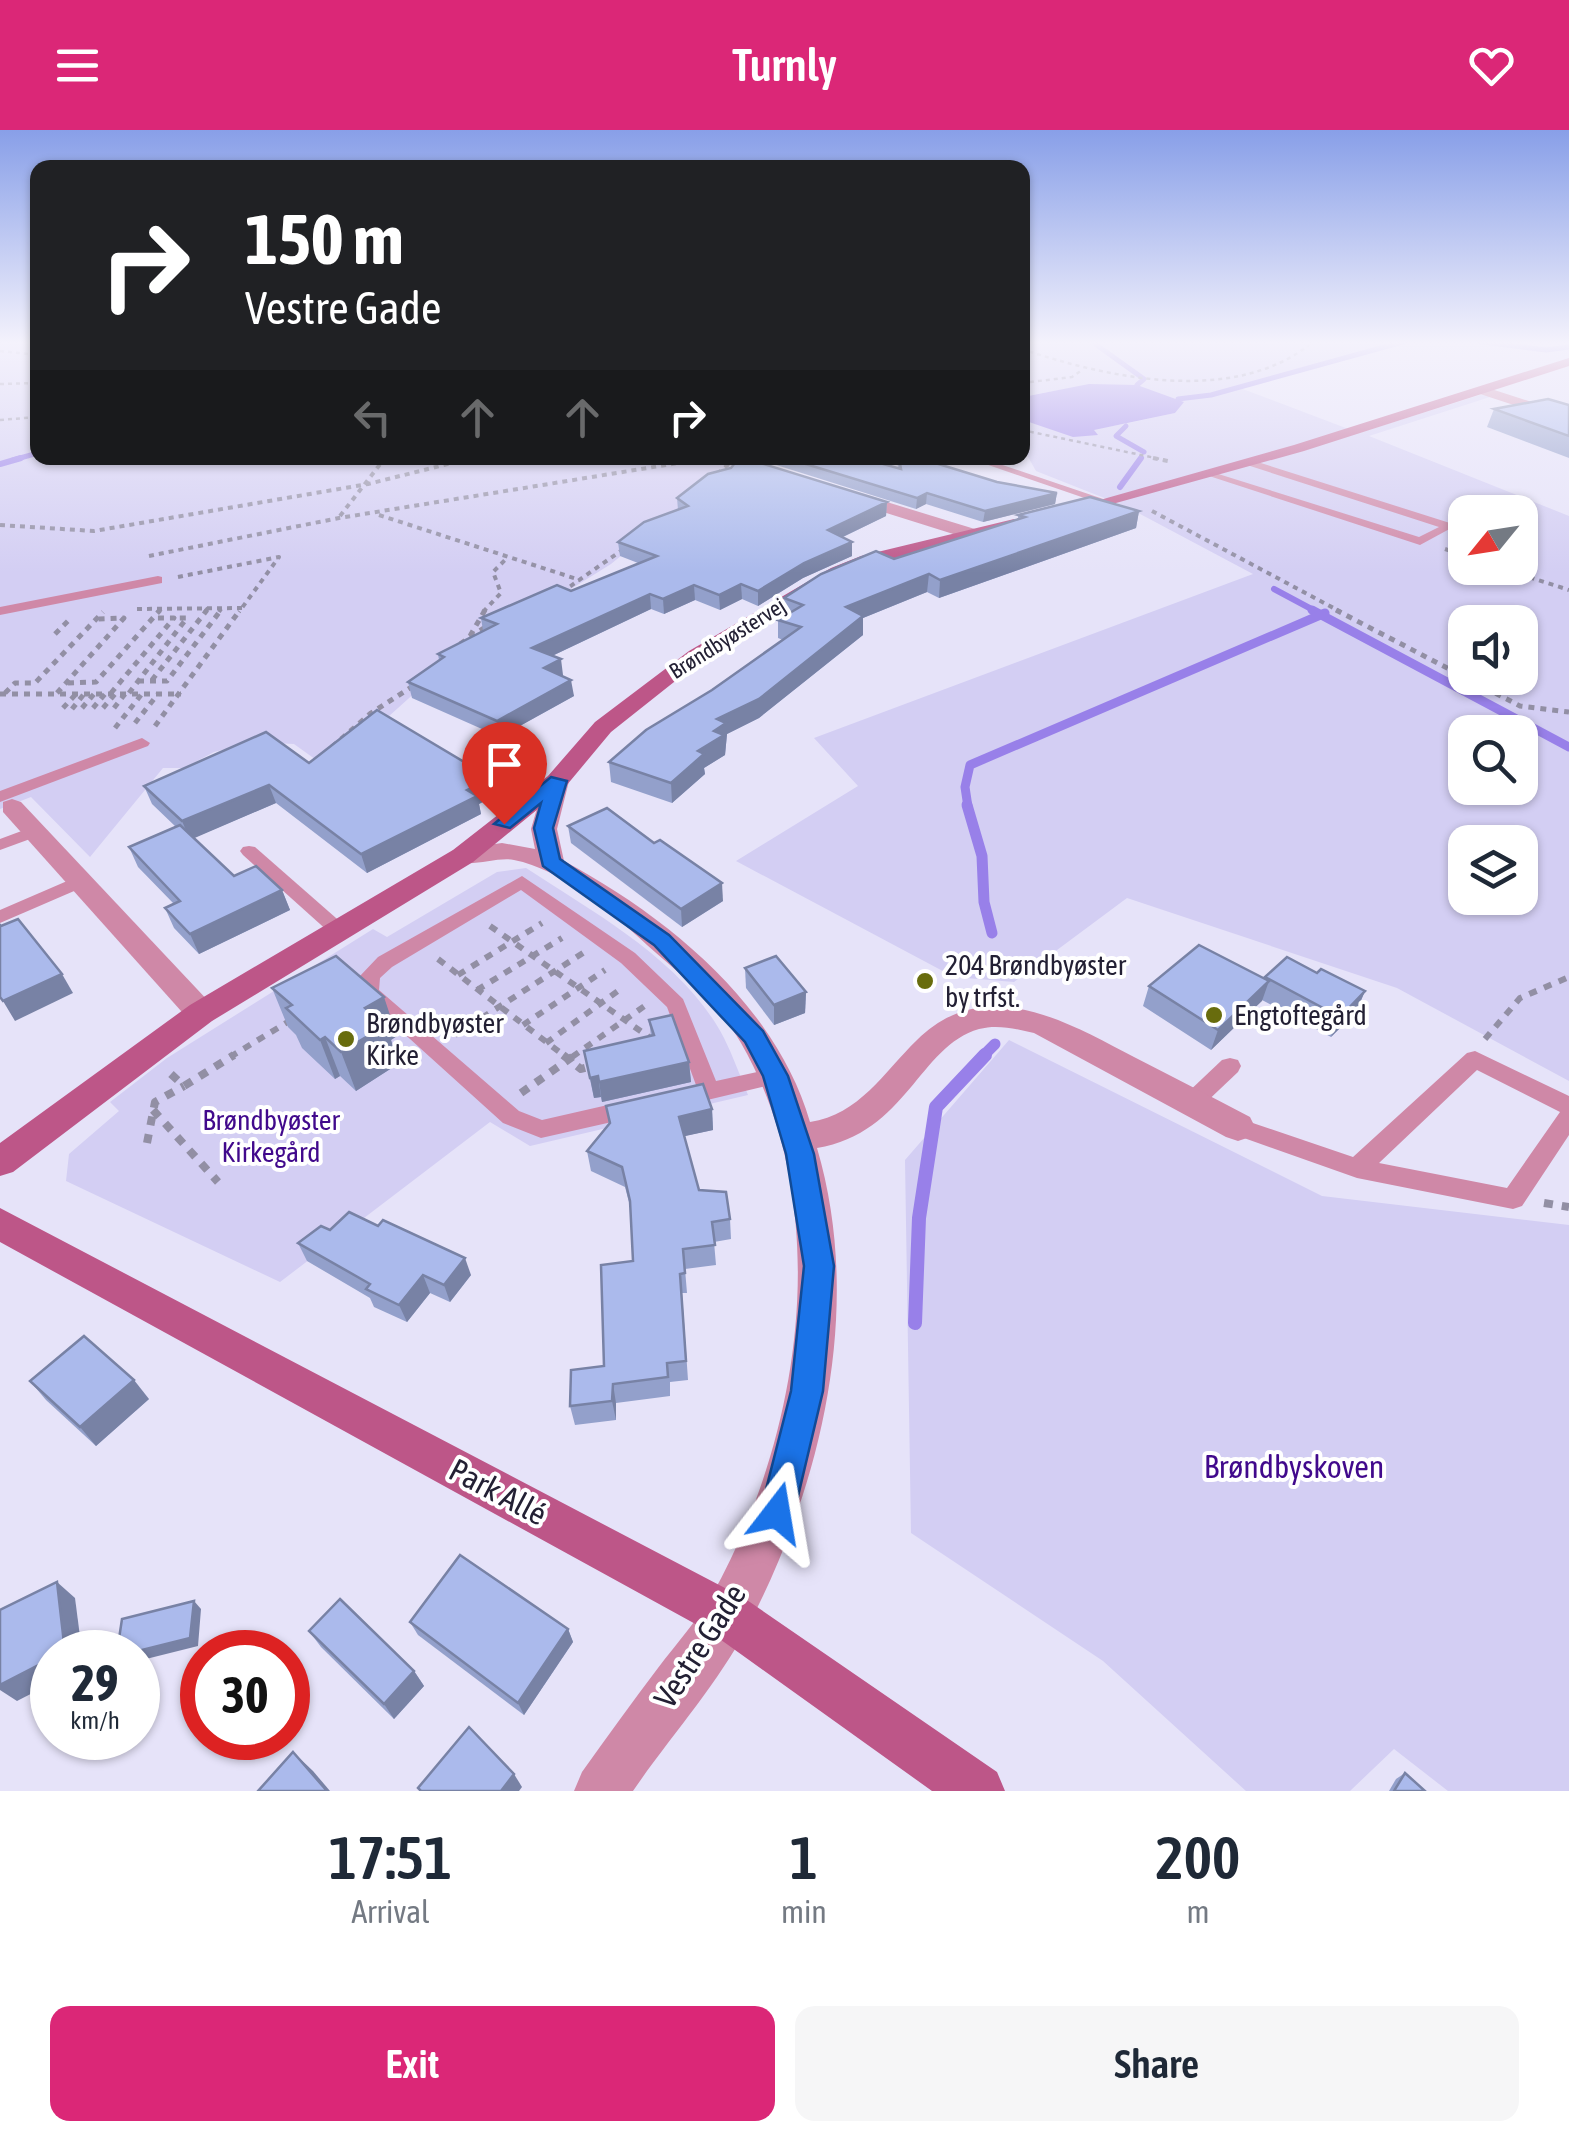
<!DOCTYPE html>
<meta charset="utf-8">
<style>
body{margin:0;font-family:"Asap Condensed",sans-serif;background:#f6f6f7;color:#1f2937;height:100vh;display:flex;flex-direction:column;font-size:38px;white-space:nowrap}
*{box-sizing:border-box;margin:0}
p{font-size:32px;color:#747a83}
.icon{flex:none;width:55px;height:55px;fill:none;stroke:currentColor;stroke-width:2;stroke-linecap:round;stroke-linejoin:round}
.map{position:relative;height:1661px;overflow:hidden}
.drawer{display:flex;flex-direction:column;background:#fff;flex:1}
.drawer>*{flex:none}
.hud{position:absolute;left:30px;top:30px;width:1000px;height:305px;border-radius:20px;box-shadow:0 2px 8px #0004;background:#202124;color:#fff;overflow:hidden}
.needle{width:65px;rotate:240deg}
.tools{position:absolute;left:1448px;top:365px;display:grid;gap:20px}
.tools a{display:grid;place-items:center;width:90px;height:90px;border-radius:20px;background:#fff;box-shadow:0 2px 8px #0004;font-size:50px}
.speed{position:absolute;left:30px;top:1500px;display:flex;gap:20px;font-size:50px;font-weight:700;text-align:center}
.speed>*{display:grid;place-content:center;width:130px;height:130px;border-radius:50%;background:#fff;box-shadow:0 2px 8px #0004;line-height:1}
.speed small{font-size:25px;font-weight:400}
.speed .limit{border:15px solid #d22;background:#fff;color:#111}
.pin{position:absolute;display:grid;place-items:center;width:85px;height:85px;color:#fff;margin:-102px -42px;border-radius:50% 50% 50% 0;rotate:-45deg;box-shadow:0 0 10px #0007}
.pin .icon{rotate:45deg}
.me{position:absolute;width:110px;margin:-55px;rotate:14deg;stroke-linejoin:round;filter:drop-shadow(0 0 8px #0008)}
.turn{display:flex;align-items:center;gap:35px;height:210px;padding:0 50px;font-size:45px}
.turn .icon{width:130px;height:130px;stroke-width:2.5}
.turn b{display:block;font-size:70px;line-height:85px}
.lanes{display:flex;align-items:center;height:95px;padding:0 50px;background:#0003;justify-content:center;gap:50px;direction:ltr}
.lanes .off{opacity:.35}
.eta{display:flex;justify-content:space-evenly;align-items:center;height:170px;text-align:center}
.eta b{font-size:60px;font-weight:600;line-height:70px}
.action{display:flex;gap:20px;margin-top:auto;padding:20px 50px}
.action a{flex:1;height:115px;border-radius:20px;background:#db2777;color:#fff;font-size:40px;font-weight:600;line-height:115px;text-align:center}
.action a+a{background:#f6f6f7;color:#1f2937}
header{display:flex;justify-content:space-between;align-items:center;height:130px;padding:0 50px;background:#db2777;color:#fff;font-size:45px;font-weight:600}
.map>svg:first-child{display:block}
.green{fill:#d3cef3;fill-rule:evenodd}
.water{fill:#9880e9}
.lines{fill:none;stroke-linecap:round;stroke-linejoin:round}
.stream-far4{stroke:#9880e9;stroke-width:5}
.stream-far3{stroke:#9880e9;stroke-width:6}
.stream-far2{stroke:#9880e9;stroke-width:9}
.stream-far1{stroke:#9880e9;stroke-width:11}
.stream{stroke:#9880e9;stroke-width:14}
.path-far4{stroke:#928fa4;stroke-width:2.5;stroke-dasharray:4 4;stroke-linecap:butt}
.path-far3{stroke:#928fa4;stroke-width:4;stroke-dasharray:5 5;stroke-linecap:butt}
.path-far2{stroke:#928fa4;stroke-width:5;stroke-dasharray:6 6;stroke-linecap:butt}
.path-far1{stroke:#928fa4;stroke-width:6;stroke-dasharray:8 8;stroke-linecap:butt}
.path{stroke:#928fa4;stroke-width:8;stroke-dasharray:9 9;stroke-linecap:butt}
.lane{fill:#cf88a7;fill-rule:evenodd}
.street{fill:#cf88a7;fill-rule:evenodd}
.secondary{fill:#bd5688;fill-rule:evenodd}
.wall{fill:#93a0cb}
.shaded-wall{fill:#7882a5}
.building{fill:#abbaec;stroke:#7882a5;stroke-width:2.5}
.route{fill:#1a73e8;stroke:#114b97;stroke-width:2.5}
.poi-dot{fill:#686c0d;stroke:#fff;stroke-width:4}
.labels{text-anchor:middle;stroke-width:8;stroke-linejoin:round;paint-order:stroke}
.far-street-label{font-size:22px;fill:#232034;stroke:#fff}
.poi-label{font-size:28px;fill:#232034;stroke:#fff;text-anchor:start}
.park-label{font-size:28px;fill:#41098c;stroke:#fff}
.near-park-label{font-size:32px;fill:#41098c;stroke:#fff}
.near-street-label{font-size:32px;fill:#232034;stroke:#fff}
</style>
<header><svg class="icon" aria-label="menu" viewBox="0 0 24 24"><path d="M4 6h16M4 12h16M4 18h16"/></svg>Turnly<svg class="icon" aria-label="heart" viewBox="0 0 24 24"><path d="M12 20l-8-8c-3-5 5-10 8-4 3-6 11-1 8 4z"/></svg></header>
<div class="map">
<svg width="1569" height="1661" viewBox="0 0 1569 1661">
<rect width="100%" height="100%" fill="#e6e3f9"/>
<g class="green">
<path d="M0,211H37L38,328H741L611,434L438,542L338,632L326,637L294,614L255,612L214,622L184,638H163L90,727L31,667L0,679Z"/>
<path d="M1023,211H1406L1240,258L1359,303L1480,265L1493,266L1369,306L1569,386V951L1397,858L1127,768L1014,852L954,847L736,731L858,656L814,608L1253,444L1127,377L1036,341L1023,318V290C1075,309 1122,294 1175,283L1183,272C1117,248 1090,254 1023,267ZM1465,382H1520V438H1465ZM1465,492H1520V548H1465ZM1465,602H1520V658H1465ZM1465,712H1520V768H1465Z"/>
<path d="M526,738C596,784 684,831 724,908C733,926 740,946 748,965L530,1016L490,992L280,1152L66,1051L69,1024L119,981L110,972L167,928L373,799L387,807L497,742Z"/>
<path d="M1009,910L1322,1066L1569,1095V1661H1448L1394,1619L1350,1661H1246L1103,1531L911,1403L905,1030Z"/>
</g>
<path class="water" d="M1089,254L1137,255L1184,272L1175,283L1094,300L1098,305L1073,307L1023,290V267Z"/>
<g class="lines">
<g class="stream-far4">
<path d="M1091,211L1144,249L1137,255"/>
<path d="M1475,211L1546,220L1569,217"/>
<path d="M1178,269L1211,265L1406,211"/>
<path d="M1126,296L1116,306L1144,322"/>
<path d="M13,330L38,323"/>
</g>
<g class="stream-far3">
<path d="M0,334L21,328"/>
<path d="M1120,357L1141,328"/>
<path d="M1274,459L1317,482"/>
</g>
<g class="stream-far2">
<path d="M1312,480L1569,617"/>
<path d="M968,677L965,657L970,635L1325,483"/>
</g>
<g class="stream-far1">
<path d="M967,675L982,726L984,772L992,803"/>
<path d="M982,927L995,914"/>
</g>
<path class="stream" d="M915,1193L919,1088L936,977L985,925"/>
<g class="path-far4">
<path d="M1022,219C1108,248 1232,275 1309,215L1304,211"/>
<path d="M0,221L38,225"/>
<path d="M1022,253L1072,247L1082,240"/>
<path d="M0,254L38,253"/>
<path d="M0,290L38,287"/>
<path d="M1022,300L1165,330"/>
<path d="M463,330L472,328"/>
<path d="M695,330L709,328"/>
</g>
<g class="path-far3">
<path d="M1153,328L1168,331"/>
<path d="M717,344L736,328"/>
<path d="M1152,381L1341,482"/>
<path d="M379,385L580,450"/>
<path d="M340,386L385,328"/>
<path d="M0,395L94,401L368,354L472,328"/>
<path d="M1445,419L1465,426"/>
<path d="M149,426L339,388L709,328"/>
<path d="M1501,438L1569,460"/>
<path d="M178,447L279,427L239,482"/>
<path d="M562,462L625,418"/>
<path d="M137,479L242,478"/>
<path d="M158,482L161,479"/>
<path d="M205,482L208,478"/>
<path d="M219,482L221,479"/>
<path d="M483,482L501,463L493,442L507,428"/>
</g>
<g class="path-far2">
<path d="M1336,480L1520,576L1569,582"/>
<path d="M55,504L69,490"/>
<path d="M470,506L485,480"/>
<path d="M460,514L487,496"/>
<path d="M152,550L207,480"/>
<path d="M138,551H167L221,480"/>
<path d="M68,553L96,552L160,480"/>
<path d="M5,563L15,553H35L103,482"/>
<path d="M57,563L124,488L97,489"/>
<path d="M111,563L174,488H154"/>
<path d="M129,563L187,488H174"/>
<path d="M0,564H181"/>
<path d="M63,578L76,564"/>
<path d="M82,578L94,564"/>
<path d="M93,578L105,564"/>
<path d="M103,578L115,564"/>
<path d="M114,578L125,564"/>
<path d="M72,579L84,564"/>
<path d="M135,593L158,564"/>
<path d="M155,596L240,480"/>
<path d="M115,598L141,565"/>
<path d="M332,617L371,583L413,556"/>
</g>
<g class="path-far1">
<path d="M490,796L652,909"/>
<path d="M438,829L566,927"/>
<path d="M458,845L542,793"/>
<path d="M477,860L562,808"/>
<path d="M523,895L605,840"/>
<path d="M455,905L583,823"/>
<path d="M1485,909L1520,868L1569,847"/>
<path d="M546,913L622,858"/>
<path d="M230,927L291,890"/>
<path d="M572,927L646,875"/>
</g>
<g class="path">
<path d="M563,925L581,939L592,936"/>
<path d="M171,944L184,956L234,925"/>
<path d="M521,963L575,925"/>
<path d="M153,980L218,1052"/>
<path d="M147,1013L155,972L184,956"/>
<path d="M1544,1073L1569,1077"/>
</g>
<g class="lane">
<path d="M968,328H982L1112,372L1102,374Z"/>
<path d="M1248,329L1453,394L1455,396L1420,415L1203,344L1212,342L1419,407L1439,397L1244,334Z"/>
<path d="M158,446L162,447V453L0,485V477Z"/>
<path d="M142,608L150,613L148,616L0,672V661Z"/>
<path d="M35,696L41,697L44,701L41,705L0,720V709Z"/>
<path d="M249,716L255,717L344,795L347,799L344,803H330L243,725L240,721L243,717Z"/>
<path d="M81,745L90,751L88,755L0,793V780Z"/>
<path d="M522,746L635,823L683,869L716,951L775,938L783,940L786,946L783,952L682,976L674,973L671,967L674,961L696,955L667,877L621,833L521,760L392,837L380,848L379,860L519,981L542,990L634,969L642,972L645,978L642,984L634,987L541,1008L503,993L358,862L360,846L378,827Z"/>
<path d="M1475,921L1569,966V1005L1522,1076L1513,1079L1357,1048L1230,1003L1226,997L1230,991L1238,988L1353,1027L1467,923ZM1477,940L1560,982L1507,1058L1379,1033Z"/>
<path d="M1230,928L1238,930L1241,936L1238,942L1200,978L1192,981L1184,978L1181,972L1184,966L1222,930Z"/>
</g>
<g class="street">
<path d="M1482,256L1569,284V293L1477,263Z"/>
<path d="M851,361L978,400L981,404L966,408L845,370V362Z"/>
<path d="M557,644L569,651L557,699L564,731C668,787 776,875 810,992C859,985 884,942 917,910C985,843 1065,891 1134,927C1173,947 1212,967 1250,987L1255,997L1250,1007L1238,1011L1226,1007L1034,903C1016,899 998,894 979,899C919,916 907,1003 817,1018C864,1177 822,1355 747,1498C717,1555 670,1607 633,1661H574L582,1642C607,1607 632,1572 658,1538C676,1514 697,1491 712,1465C802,1305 836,1078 741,913C719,875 680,844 647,815C613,783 561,739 514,730C495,726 462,742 450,726L453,720L502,713L535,719L531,699L545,651Z"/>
<path d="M12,669L21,672L212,875L217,883L212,891H190L3,682V672Z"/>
</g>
<g class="secondary">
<path d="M1569,228V236L1304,321L1069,386L1061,381L1294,315Z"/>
<path d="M1014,389L1023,394L1020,398L875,434L845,446L703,529L611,602L566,656L473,732L212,891L13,1042L0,1046V1013L190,875L453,720L548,646L595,592L689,521L831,438L861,426Z"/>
<path d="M0,1078L744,1468L997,1642L1005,1661H932L710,1502L0,1112Z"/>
</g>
</g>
<g class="wall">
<path d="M1569,275V328L1487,297L1494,279Z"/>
<path d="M754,328H862L898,338L897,328H919L997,352L1057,363L1055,374L983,392L926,374L916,379Z"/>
<path d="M677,368L887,372L886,386L843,407L852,412V426L803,448L758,476L742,469L720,480L695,470L664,484L651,479L552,526L574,566L500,607L412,568L408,552L439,530L438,524L483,501L481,488L571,461L638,433L620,426L618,412L678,380Z"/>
<path d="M1139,381L1136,398L939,468L927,462L863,488V505L759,588L727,604L725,625L704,638L705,644L672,673L611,652L609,632L783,510L778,508V490L784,486V468L894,429L1018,390V385Z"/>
<path d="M309,633L491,648L494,666L479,674L481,684L367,743L276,673L193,708L234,746L282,760L290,780L199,824L174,798L165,778L174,774L138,737L129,717L176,697L152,674L144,656Z"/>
<path d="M568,696L723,771L682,797L571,713Z"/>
<path d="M745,838L806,862L805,883L774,895L746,858Z"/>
<path d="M1317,843L1365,861L1356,882L1331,907L1262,870L1211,920L1143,876L1149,856Z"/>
<path d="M272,858L397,906L391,910L398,934L356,961L340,946L335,949L302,918L296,905L288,897Z"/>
<path d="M649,890L689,932L691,952L602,972L601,967L594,968L584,921L651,906Z"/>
<path d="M606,976L712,979L713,1000L684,1006L699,1060L730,1089L731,1109L714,1112L716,1135L685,1139L687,1163H682L688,1250L670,1252V1266L616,1273V1290L575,1295L570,1276L604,1236L633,1131L631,1080L625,1057L591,1041L587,1021L609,995Z"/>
<path d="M330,1100L471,1145L450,1172L430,1163L407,1192L374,1177L370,1168L307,1131L298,1113Z"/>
<path d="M30,1251L149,1269L96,1316L46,1270Z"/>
<path d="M410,1492L568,1499L573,1512L524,1585L418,1505Z"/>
<path d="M309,1501L414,1541L424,1556L394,1589L321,1517Z"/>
<path d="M1405,1643L1425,1661H1389L1396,1649Z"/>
</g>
<g class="shaded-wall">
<path d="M927,363L926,374L916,379L917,368Z"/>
<path d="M1057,363L1055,374L983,392L985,381Z"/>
<path d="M887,372L886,386L828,414V400Z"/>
<path d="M1139,381L1136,398L939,468L940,450Z"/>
<path d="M852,412V426L803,448L758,476V461L804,433Z"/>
<path d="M929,444L927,462L863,488V505L759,588L727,604L725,625L704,638L705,644L672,673L671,653L714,601L717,589L846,477Z"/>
<path d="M741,454L742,469L720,480L719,465Z"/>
<path d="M694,455L695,470L664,484L663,469Z"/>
<path d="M650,464L651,479L535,534L532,518Z"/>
<path d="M561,529L563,545L546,554L544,538Z"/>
<path d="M571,550L574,566L500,607L497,591Z"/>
<path d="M491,648L494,666L479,674L481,684L367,743L361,724L467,660Z"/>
<path d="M269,655L276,673L190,710L182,691Z"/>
<path d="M722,753L723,771L682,797L681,779Z"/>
<path d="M282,760L290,780L199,824L190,804Z"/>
<path d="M62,844L73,863L15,891L3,871Z"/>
<path d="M1269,851L1262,871L1211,920L1218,900Z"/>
<path d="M1365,861L1356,882L1331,907L1340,887Z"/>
<path d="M806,862L805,883L774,895V875Z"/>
<path d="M384,867L397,906L391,910L398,934L356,961L341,922L365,878Z"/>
<path d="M325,907L340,946L335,949L320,910Z"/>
<path d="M689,932L691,952L602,972L599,952Z"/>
<path d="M598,946L601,967L594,968L590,948Z"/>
<path d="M712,979L713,1000L681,1007L679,987Z"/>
<path d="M465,1128L471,1145L450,1172L444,1155Z"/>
<path d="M423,1145L430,1163L407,1192L399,1175Z"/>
<path d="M134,1250L149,1269L96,1316L80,1297Z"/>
<path d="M613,1254L616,1273V1290L612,1271Z"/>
<path d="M57,1452L75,1468L82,1522H64Z"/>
<path d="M194,1471L201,1479L198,1516L138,1531V1522H134Z"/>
<path d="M568,1499L573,1512L524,1585L518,1573Z"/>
<path d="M52,1528V1553L17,1571L0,1560V1555Z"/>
<path d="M414,1541L424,1556L394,1589L384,1574Z"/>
<path d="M293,1622L313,1641L330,1661H327Z"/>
<path d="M514,1644L522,1657L519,1661H501Z"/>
</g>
<g class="building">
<path d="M1548,269L1569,275V306L1494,279Z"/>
<path d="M739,328H744L887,372L828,400L852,412L804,433L758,461L741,454L719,465L694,455L663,469L650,464L532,518L561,529L544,538L571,550L497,591L408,552L444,527L438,524L497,494L481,488L557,455L571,461L657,426L618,412L644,392L688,376L677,368L708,344L731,338Z"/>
<path d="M786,328H862L901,339L899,328H919L997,352L1057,363L985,381L927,363L917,368Z"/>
<path d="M1090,367L1139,381L940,450L929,444L846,477L863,486L759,569L717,589L726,593L714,601L724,605L698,621L704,624L671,653L609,632L646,600L712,560L801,497L778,490L803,475L784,468L821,444L876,421L894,429L1025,387L1018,385Z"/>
<path d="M377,580L491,648L467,660L477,666L361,724L269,655L182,691L144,656L266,602L309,633Z"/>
<path d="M607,678L654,713L660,710L722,753L681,779L568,696Z"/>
<path d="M180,695L234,746L256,736L282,760L190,804L165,778L180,771L129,717Z"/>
<path d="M18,789L62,844L3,871L0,867V795L1,796Z"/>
<path d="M1199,815L1269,851L1218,900L1149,856Z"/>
<path d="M336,826L384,867L365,878L386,895L341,922L325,907L320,910L286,878L292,875L272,858Z"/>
<path d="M776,826L806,862L774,875L745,838Z"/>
<path d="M1287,827L1317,843L1321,839L1365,861L1340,887L1265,847Z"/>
<path d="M672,885L689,932L599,952L598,946L590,948L584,921L654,905L649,890Z"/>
<path d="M703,954L712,979L679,987L699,1060L726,1062L730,1089L712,1092L715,1115L683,1119L685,1143L680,1144L686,1231L667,1233L668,1247L613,1254L612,1271L570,1276L571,1240L604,1236L601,1135L633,1131L630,1071L622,1037L587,1021L610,993L606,976Z"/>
<path d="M349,1082L378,1096L383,1090L465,1128L444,1155L423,1145L399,1175L366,1159L370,1154L298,1113L321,1096L330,1100Z"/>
<path d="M84,1206L134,1250L80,1297L30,1251Z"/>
<path d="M460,1425L568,1499L518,1573L410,1492Z"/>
<path d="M57,1452L65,1522H52V1528L0,1555V1480Z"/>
<path d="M340,1469L414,1541L384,1574L309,1501Z"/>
<path d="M194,1471L190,1508L134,1522H117L122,1489Z"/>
<path d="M469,1597L514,1644L501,1661H421L418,1658Z"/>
<path d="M293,1622L327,1661H258Z"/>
<path d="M1405,1643L1425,1661H1394Z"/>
</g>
<linearGradient id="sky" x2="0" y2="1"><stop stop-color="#889fe8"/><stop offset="0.48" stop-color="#f4f2fc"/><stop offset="1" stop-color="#f4f2fc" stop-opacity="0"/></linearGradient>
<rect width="1569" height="443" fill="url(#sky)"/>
<path class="route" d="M551,647L567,651L553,698L560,729L669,805L763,901L788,946L814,1024L834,1136L823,1261L794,1383L789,1395L777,1400L765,1395L760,1383L791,1261L804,1136L786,1024L763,946L745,912L654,815L543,736L534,698L541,673L510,698L494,694Z"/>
<g class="poi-dot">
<circle cx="925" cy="851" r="10"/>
<circle cx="1214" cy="885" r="10"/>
<circle cx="346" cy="909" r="10"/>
</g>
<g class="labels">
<g class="far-street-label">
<text transform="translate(727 508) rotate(-32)" y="8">Brøndbyøstervej</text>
</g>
<g class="poi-label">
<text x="945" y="845">204 Brøndbyøster<tspan x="945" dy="32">by trfst.</tspan></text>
<text x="1234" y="895">Engtoftegård</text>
<text x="366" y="903">Brøndbyøster<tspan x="366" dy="32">Kirke</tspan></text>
</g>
<g class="park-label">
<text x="271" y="1000">Brøndbyøster<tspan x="271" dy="32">Kirkegård</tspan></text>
</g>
<g class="near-park-label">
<text x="1294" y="1348">Brøndbyskoven</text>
</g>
<g class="near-street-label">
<text transform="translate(498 1362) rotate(28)" y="11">Park Allé</text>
<text transform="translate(700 1516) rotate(-57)" y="11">Vestre Gade</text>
</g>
</g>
</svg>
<div class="tools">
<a><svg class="needle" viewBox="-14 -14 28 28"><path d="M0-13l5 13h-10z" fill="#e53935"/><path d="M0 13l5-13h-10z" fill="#747a83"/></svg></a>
<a><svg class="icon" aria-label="sound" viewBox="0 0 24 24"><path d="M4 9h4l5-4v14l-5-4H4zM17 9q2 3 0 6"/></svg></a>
<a><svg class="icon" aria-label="search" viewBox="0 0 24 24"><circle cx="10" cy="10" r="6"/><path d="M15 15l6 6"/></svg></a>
<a><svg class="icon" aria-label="layers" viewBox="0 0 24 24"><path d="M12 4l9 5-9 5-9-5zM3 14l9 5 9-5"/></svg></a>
</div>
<div class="speed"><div>29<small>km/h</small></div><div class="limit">30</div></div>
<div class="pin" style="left:504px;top:694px;background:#d93025"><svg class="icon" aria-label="arrive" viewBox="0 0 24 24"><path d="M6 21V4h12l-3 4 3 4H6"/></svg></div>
<svg class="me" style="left:777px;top:1383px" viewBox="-20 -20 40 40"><path d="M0-17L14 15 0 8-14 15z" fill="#1a73e8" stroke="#fff" stroke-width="4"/></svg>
<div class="hud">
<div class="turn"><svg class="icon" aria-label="right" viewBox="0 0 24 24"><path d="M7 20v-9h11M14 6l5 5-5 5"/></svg><div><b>150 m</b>Vestre Gade</div></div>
<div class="lanes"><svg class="icon off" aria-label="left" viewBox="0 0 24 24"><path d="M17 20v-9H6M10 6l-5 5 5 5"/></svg><svg class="icon off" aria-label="ahead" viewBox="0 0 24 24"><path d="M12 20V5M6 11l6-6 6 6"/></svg><svg class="icon off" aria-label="ahead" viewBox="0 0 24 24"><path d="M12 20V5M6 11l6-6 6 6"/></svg><svg class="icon" aria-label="right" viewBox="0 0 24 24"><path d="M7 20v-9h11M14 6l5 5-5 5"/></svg></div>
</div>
</div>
<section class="drawer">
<div class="eta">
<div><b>17:51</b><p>Arrival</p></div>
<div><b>1</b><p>min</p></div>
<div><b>200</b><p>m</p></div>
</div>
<div class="action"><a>Exit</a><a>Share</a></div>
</section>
